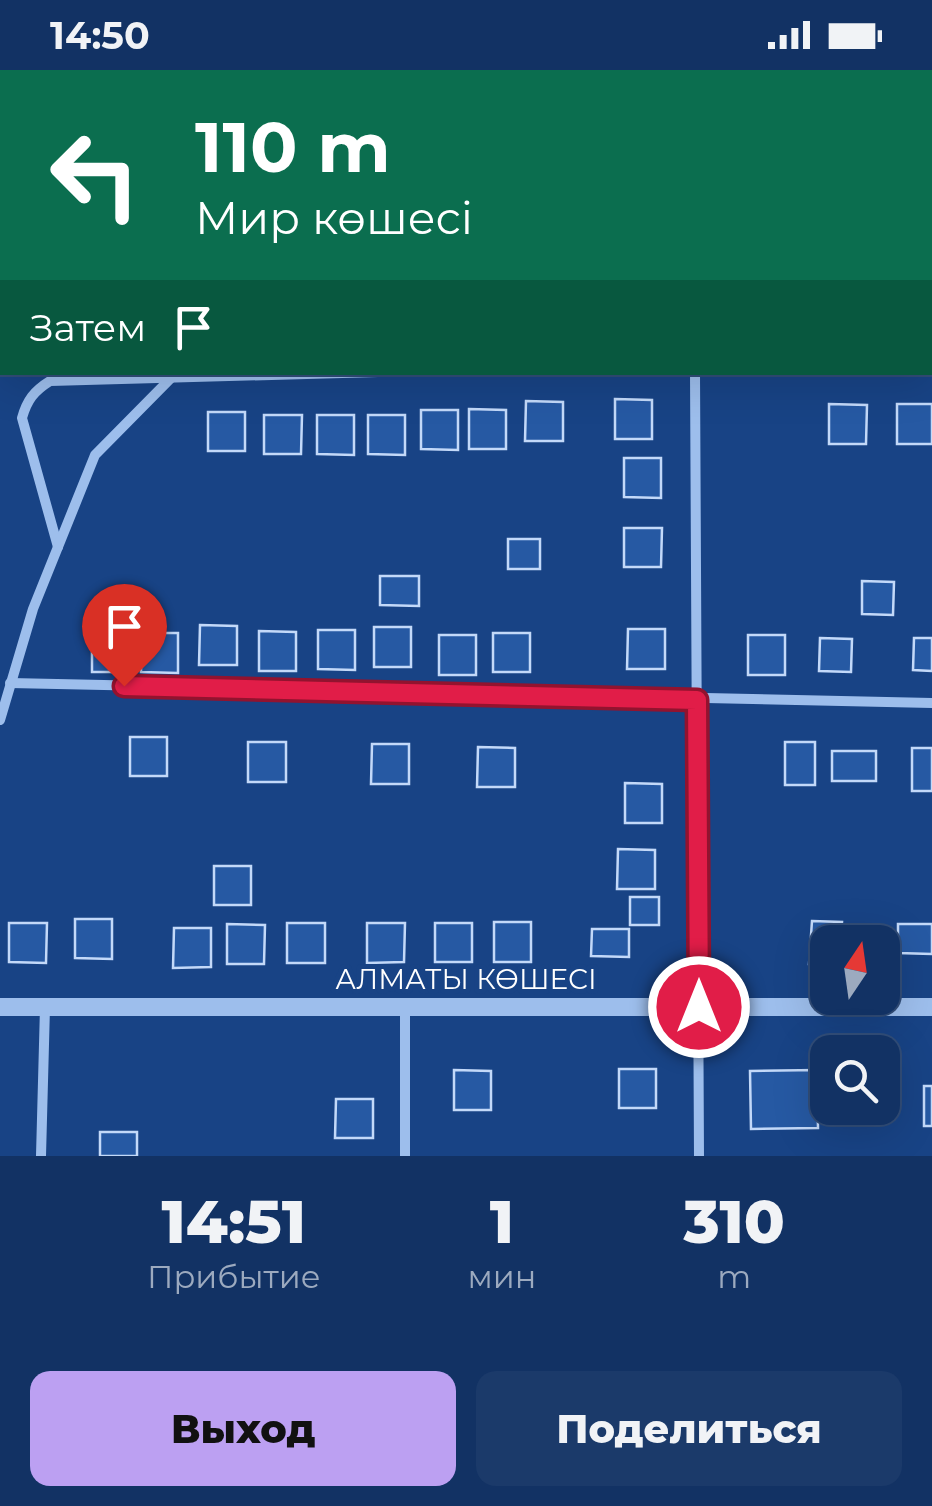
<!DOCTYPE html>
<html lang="ru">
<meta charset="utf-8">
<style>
body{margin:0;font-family:Montserrat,sans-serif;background:#1b3a6a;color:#f1f3f6;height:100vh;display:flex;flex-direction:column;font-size:38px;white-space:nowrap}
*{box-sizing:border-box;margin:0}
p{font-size:32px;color:#9caabf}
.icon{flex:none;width:55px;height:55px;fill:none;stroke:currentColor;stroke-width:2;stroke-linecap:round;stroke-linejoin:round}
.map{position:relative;height:1086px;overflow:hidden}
.details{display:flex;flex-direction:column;background:#123264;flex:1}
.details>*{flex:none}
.guide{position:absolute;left:0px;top:0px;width:932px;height:305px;box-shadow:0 10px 40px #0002,0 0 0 2px #314d78;background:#0b6e4f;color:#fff;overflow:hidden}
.needle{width:65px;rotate:13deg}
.buttons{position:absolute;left:810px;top:855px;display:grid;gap:20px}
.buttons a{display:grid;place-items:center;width:90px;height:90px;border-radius:20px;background:#123264;box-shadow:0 10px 40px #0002,0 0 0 2px #314d78;font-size:50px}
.pin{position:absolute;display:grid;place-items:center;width:85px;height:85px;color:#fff;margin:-102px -42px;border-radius:50% 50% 50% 0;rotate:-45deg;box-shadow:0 0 10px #0007}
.pin .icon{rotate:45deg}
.me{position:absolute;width:110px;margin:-55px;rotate:0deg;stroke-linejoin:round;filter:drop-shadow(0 0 8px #0008)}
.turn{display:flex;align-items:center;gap:35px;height:210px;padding:0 30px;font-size:45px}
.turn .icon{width:130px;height:130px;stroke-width:2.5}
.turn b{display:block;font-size:70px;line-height:85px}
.then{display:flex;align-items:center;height:95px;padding:0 30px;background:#0003;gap:20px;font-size:38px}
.eta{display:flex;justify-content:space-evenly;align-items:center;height:170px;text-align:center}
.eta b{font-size:60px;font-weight:800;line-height:70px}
.primary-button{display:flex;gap:20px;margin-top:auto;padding:20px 30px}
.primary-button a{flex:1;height:115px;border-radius:20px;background:#bca0f2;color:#111;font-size:40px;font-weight:800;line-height:115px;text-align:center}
.primary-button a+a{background:#1b3a6a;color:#f1f3f6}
.status{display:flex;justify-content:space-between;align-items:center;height:70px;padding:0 50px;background:#123264;direction:ltr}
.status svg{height:28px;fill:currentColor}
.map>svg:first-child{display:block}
.building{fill:#2659a3;stroke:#c3d9f9;stroke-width:2.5}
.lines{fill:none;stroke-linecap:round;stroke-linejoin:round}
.minor{stroke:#9dbeec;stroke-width:10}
.tertiary{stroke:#9dbeec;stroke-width:18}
.route-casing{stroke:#92132f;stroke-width:25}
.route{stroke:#e11d48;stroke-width:18}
.labels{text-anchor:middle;stroke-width:10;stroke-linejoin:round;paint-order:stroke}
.street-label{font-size:28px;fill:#fff;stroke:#184385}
</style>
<div class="status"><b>14:50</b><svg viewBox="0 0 49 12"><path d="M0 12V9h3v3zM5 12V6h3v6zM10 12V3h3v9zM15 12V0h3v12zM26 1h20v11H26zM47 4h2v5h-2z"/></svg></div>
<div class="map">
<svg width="932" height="1086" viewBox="0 0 932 1086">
<rect width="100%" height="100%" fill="#184385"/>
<g class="building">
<path d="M615,329L652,330V369H615Z"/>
<path d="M526,331L563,332V371H525Z"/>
<path d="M829,334L867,335L866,374H829Z"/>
<rect x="897" y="334" width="35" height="40"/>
<path d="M469,339L506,340V379H469Z"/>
<path d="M421,340H458V380L421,379Z"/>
<rect x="208" y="342" width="37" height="39"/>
<path d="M264,345H302L301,384H264Z"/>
<path d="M317,345H354V385L317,384Z"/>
<path d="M368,345H405V385L368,384Z"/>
<path d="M624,388H661V428L624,427Z"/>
<path d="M624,458H662L661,497H624Z"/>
<rect x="508" y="469" width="32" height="30"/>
<path d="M380,506H419V536L380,535Z"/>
<path d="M862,511L894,512L893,545L862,544Z"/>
<path d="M200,555L237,556V595H199Z"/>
<rect x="374" y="557" width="37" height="40"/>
<path d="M628,559H665V599H627Z"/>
<path d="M318,560H355V600L318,599Z"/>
<path d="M259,561L296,562V601H259Z"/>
<path d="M92,563H130L129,602H92Z"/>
<path d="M141,563H178V603L141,602Z"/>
<rect x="493" y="563" width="37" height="39"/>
<rect x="439" y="565" width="37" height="40"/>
<rect x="748" y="565" width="37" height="40"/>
<path d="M820,568L852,569L851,602L819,601Z"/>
<path d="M914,568H932V601L913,600Z"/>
<rect x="130" y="667" width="37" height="39"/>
<rect x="248" y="672" width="38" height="40"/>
<rect x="785" y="672" width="30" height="43"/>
<path d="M372,674H409V714H371Z"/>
<path d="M478,677L515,678V717H477Z"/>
<rect x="912" y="678" width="20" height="43"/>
<rect x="832" y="681" width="44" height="30"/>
<path d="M625,713L662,714V753H625Z"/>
<path d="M618,779L655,780V819H617Z"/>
<rect x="214" y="796" width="37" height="39"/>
<rect x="630" y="827" width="29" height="28"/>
<path d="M75,849H112V889L75,888Z"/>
<path d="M812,851L842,852L840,872H828V895L809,894Z"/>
<rect x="494" y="852" width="37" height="40"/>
<path d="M9,853H47L46,893L9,892Z"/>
<rect x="287" y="853" width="38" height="40"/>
<path d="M367,853H405L404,892L367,893Z"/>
<rect x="435" y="853" width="37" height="39"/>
<path d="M227,854L265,855L264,894H227Z"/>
<path d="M898,854H932V884L898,883Z"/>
<path d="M174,858H211V897L173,898Z"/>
<path d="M592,859H629V887L591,886Z"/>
<rect x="619" y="999" width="37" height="39"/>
<path d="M454,1000L491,1001V1040H454Z"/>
<path d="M817,1000L818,1058L751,1059L750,1001Z"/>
<rect x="924" y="1016" width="8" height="40"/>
<path d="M336,1029H373V1068H335Z"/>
<rect x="100" y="1062" width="37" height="24"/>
</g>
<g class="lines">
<g class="minor">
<path d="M183,0V2"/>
<path d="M690,0V2"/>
<path d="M930,292H932"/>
<path d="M695,302L699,1086"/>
<path d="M58,477L22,348C27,330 34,321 50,311L378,302"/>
<path d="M10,613L932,633"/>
<path d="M0,650L33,539L95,385L174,305"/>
<path d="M405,937V1086"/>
<path d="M41,1086L45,937"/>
</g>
<path class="tertiary" d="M0,937H932"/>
</g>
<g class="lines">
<defs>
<path id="route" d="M124,616L697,630L699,937"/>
</defs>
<use href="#route" class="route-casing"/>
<use href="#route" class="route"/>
</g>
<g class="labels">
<g class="street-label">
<text x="466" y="919">АЛМАТЫ КӨШЕСІ</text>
</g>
</g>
</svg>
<div class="buttons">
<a><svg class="needle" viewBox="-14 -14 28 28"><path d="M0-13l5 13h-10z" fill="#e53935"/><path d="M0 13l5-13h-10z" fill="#9caabf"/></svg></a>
<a><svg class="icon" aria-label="search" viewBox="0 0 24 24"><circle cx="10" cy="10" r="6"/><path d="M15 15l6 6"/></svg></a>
</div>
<div class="pin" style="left:124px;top:616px;background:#d93025"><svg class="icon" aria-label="arrive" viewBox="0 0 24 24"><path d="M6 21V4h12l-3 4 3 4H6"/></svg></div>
<svg class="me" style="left:699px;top:937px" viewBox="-20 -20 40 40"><circle r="17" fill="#e11d48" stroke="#fff" stroke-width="3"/><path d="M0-11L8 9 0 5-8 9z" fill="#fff"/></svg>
<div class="guide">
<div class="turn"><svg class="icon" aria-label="left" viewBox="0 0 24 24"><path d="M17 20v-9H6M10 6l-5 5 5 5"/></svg><div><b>110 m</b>Мир көшесі</div></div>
<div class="then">Затем<svg class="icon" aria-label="arrive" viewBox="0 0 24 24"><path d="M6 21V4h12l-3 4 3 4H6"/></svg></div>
</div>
</div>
<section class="details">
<div class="eta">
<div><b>14:51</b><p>Прибытие</p></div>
<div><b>1</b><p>мин</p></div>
<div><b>310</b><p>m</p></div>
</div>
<div class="primary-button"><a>Выход</a><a>Поделиться</a></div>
</section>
